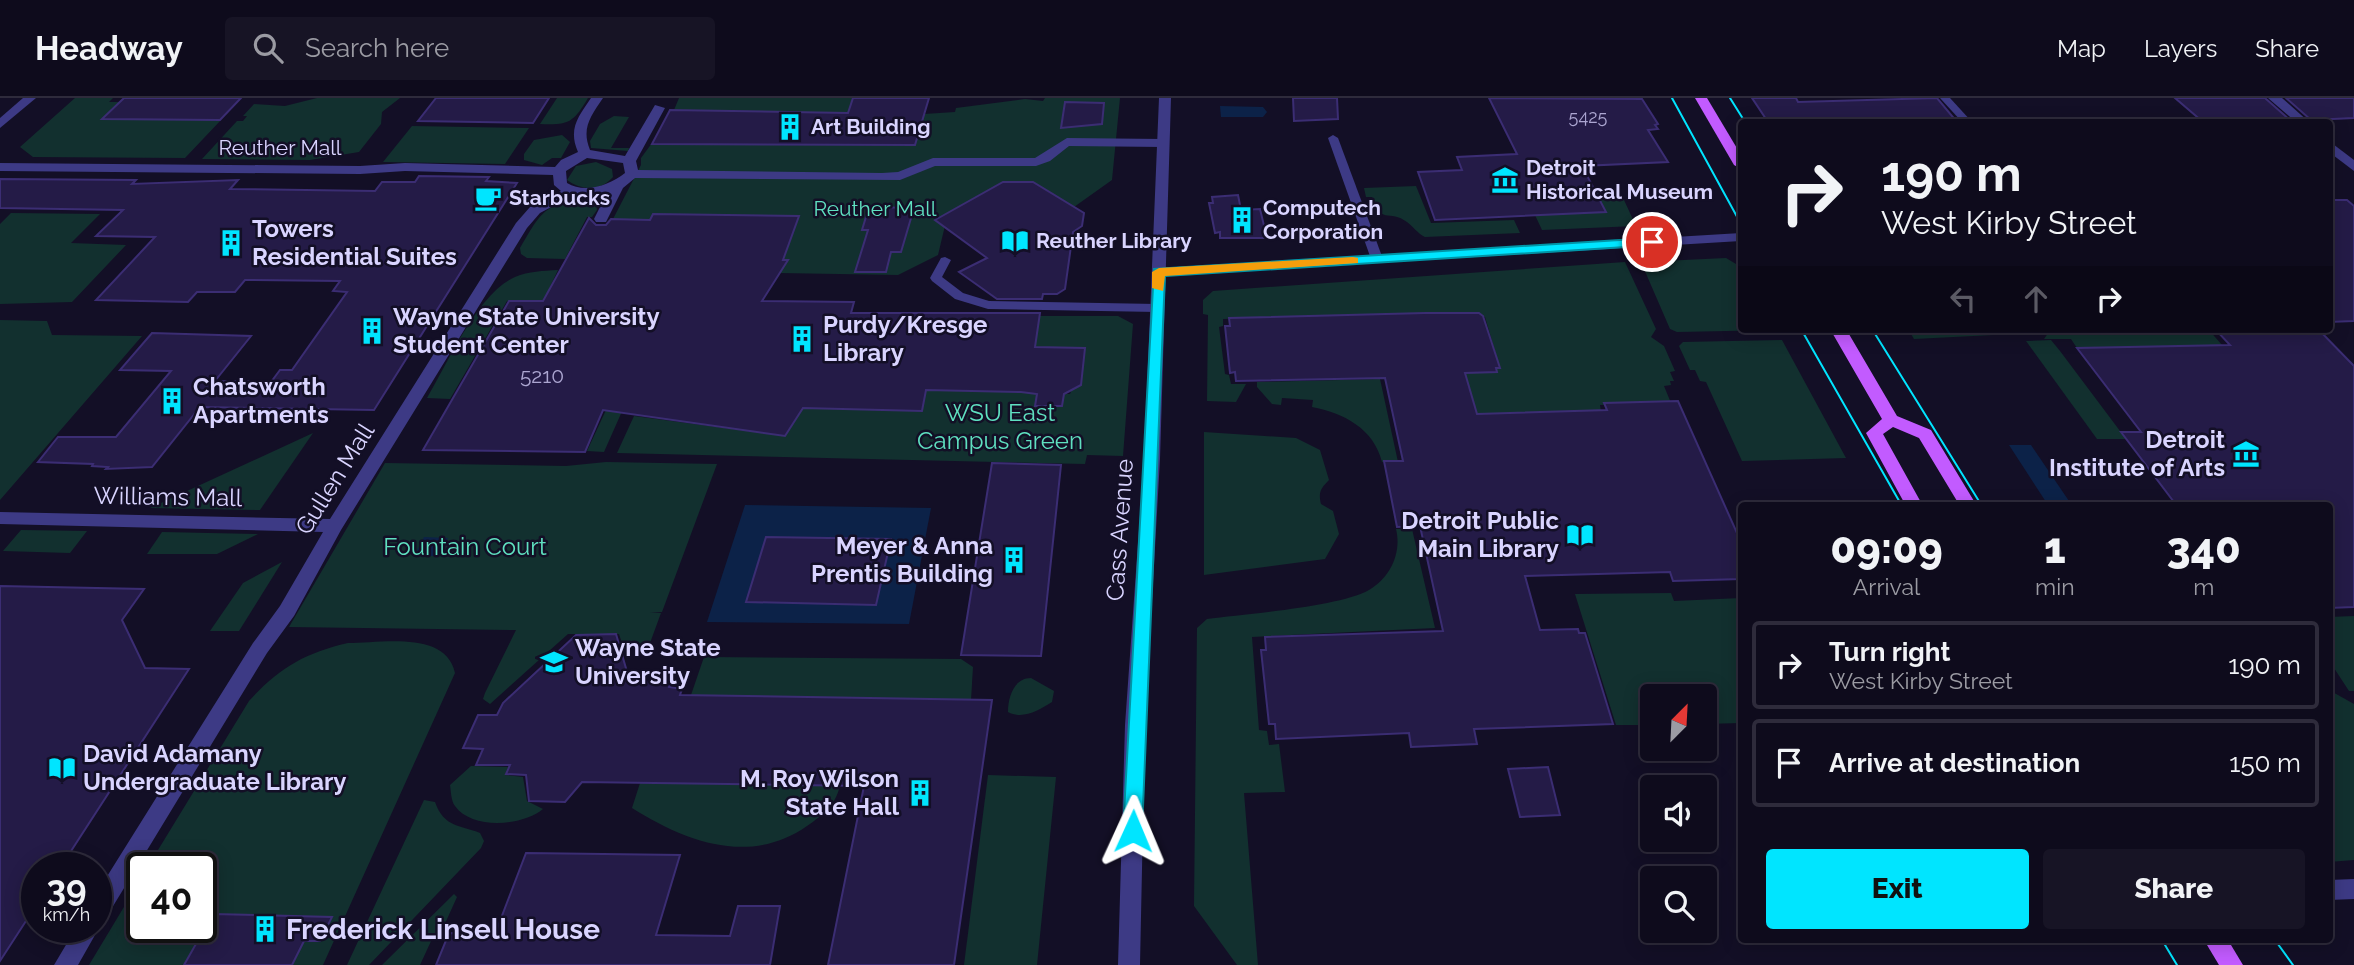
<!DOCTYPE html>
<style>
body{margin:0;font-family:Raleway,sans-serif;background:#171425;color:#f1f3f6;height:100vh;display:flex;flex-direction:column;font-size:26px;white-space:nowrap}
*{box-sizing:border-box;margin:0}
p{font-size:23px;color:#9b9ba3}
.icon{flex:none;width:38px;height:38px;fill:none;stroke:currentColor;stroke-width:2;stroke-linecap:round;stroke-linejoin:round}
.map{position:relative;flex:1;overflow:hidden}
.side{position:absolute;left:1738px;top:404px;width:595px;height:441px;display:flex;flex-direction:column;background:#0e0b1c;border-radius:7px;box-shadow:0 4px 18px #0003,0 0 0 2px #2e2b3b}
.side>*{flex:none}
.banner{position:absolute;left:1738px;top:21px;width:595px;height:214px;border-radius:7px;box-shadow:0 4px 18px #0003,0 0 0 2px #2e2b3b;background:#0e0b1c;color:#f1f3f6;overflow:hidden}
.needle{width:46px;rotate:24deg}
.buttons{position:absolute;left:1640px;top:586px;display:grid;gap:14px}
.buttons a{display:grid;place-items:center;width:77px;height:77px;border-radius:7px;background:#0e0b1c;box-shadow:0 4px 18px #0003,0 0 0 2px #2e2b3b;font-size:35px}
.speed{position:absolute;left:21px;top:754px;display:flex;gap:14px;font-size:35px;font-weight:700;text-align:center}
.speed>*{display:grid;place-content:center;width:91px;height:91px;border-radius:50%;background:#0e0b1c;box-shadow:0 4px 18px #0003,0 0 0 2px #2e2b3b;line-height:1}
.speed small{font-size:18px;font-weight:400}
.speed .limit{border:4px solid #111;border-radius:10px;background:#fff;color:#111}
.pin{position:absolute;display:grid;place-items:center;width:60px;height:60px;color:#fff;margin:-30px;border:4px solid #fff;border-radius:50%;box-shadow:0 2px 7px #0007}
.me{position:absolute;width:77px;margin:-38px;rotate:1deg;stroke-linejoin:round;filter:drop-shadow(0 0 5px #0008)}
.turn{display:flex;align-items:center;gap:24px;height:147px;padding:0 28px;font-size:32px}
.turn .icon{width:91px;height:91px;stroke-width:2.5}
.turn b{display:block;font-size:49px;line-height:60px}
.lanes{display:flex;align-items:center;height:66px;padding:0 28px;background:#0003;justify-content:center;gap:35px;direction:ltr}
.lanes .off{opacity:.35}
.eta{display:flex;justify-content:space-evenly;align-items:center;height:119px;text-align:center}
.eta b{font-size:42px;font-weight:800;line-height:49px}
.button{display:flex;gap:14px;margin-top:auto;padding:14px 28px}
.button a{flex:1;height:80px;border-radius:7px;background:#00e5ff;color:#111;font-size:28px;font-weight:800;line-height:80px;text-align:center}
.button a+a{background:#171425;color:#f1f3f6}
ul{padding:0;list-style:none}
li{display:flex;align-items:center;gap:21px;height:88px;margin:0 14px 10px;padding:0 14px;border:4px solid #2e2b3b;border-radius:7px}
li div{flex:1}
li b{display:block;font-size:26px}
li em{font-style:normal}
header{display:flex;align-items:center;gap:42px;box-sizing:border-box;height:98px;padding:0 35px;background:#0e0b1c;border-bottom:2px solid #2e2b3b}
header strong{font-size:33px}
nav{display:flex;gap:38px;margin-inline-start:auto;font-size:24px}
.search{width:490px;height:63px;background:#171425;display:flex;align-items:center;gap:18px;box-sizing:border-box;padding:0 24px;border-radius:7px;color:#9b9ba3;font-size:26px}
.map>svg:first-child{display:block}
.green{fill:#12302f}
.water{fill:#0c2248}
.building{fill:#241b47;stroke:#3b2d73;stroke-width:2}
.lines{fill:none;stroke-linecap:round;stroke-linejoin:round}
.service{fill:#3d3a85;fill-rule:evenodd}
.pedestrian{fill:#3d3a85;fill-rule:evenodd}
.minor{fill:#3d3a85;fill-rule:evenodd}
.tertiary{fill:#3d3a85;fill-rule:evenodd}
.primary{fill:#c25bff;fill-rule:evenodd}
.tram{stroke:#00e5ff;stroke-width:2}
.route{fill:#00e5ff;stroke:#0095a6;stroke-width:2}
.slow{fill:#f59e0b}
.labels{text-anchor:middle;stroke-width:5;stroke-linejoin:round;paint-order:stroke}
.far-number-label{font-size:18px;fill:#aca6d1}
.far-poi-label{font-size:21px;font-weight:bold;fill:#d9d4ff;stroke:#130f26;text-anchor:start}
.far-street-label{font-size:21px;fill:#d9d4ff;stroke:#130f26}
.far-park-label{font-size:21px;fill:#5fe0c0;stroke:#130f26}
.number-label{font-size:21px;fill:#aca6d1}
.poi-label{font-size:24px;font-weight:bold;fill:#d9d4ff;stroke:#130f26;text-anchor:start}
.park-label{font-size:24px;fill:#5fe0c0;stroke:#130f26}
.street-label{font-size:24px;fill:#d9d4ff;stroke:#130f26}
.near-poi-label{font-size:28px;font-weight:bold;fill:#d9d4ff;stroke:#130f26;text-anchor:start}
</style>
<header>
<strong>Headway</strong>
<div class="search"><svg class="icon" aria-label="search" viewBox="0 0 24 24"><circle cx="10" cy="10" r="6"/><path d="M15 15l6 6"/></svg>Search here</div>
<nav><a>Map</a><a>Layers</a><a>Share</a></nav>
</header>
<div class="map">
<svg width="2354" height="867" viewBox="0 0 2354 867">
<rect width="100%" height="100%" fill="#130f26"/>
<g class="green">
<path d="M75,0H113L109,4H121L104,21L221,22L185,60L33,59L20,49Z"/>
<path d="M317,0H400L382,14L381,26L359,54L310,62L202,61L237,23H243L247,18H243L254,6L285,8Z"/>
<path d="M557,0H588C573,25 569,27 540,26Z"/>
<path d="M679,0H853L848,15L674,12Z"/>
<path d="M1045,0H1120L1112,82L1074,109L1033,84H1003L948,115L938,157L898,177L779,175L799,118L653,116L651,122L613,121L641,67V60L652,45L914,47L924,16L955,14L956,10L1025,1L1043,3Z"/>
<path d="M614,18L629,19L611,50H629L628,53L591,50L590,43L600,26Z"/>
<path d="M412,28L529,30L505,66L383,64Z"/>
<path d="M562,37L570,44L561,60H552L542,67L524,62V56L534,42Z"/>
<path d="M596,64L612,71L613,79C601,93 582,93 567,82L576,68Z"/>
<path d="M1416,88L1431,125L1514,122L1520,135L1425,139C1417,135 1414,129 1407,124C1390,111 1379,127 1372,99H1366L1364,90Z"/>
<path d="M1593,89H1618L1636,128L1542,132L1535,117L1605,114Z"/>
<path d="M580,101L596,105L597,112L592,119H587L565,161L527,160L521,156L520,150C538,120 542,106 580,101Z"/>
<path d="M11,115L100,116L71,145L126,147L72,204L0,206V126Z"/>
<path d="M1726,160L1741,169V231L1777,232L1677,234L1670,231L1641,164Z"/>
<path d="M1625,164L1656,231L1651,239L1664,248L1675,273L1670,274L1674,283H1670L1671,287L1664,288L1671,305L1600,307L1601,314L1478,318L1465,275L1497,274L1496,270H1500L1485,219L1421,216L1223,221V228L1219,229L1225,276L1229,277L1231,286H1246L1236,304L1207,303L1208,217L1203,216V202L1213,193Z"/>
<path d="M558,172L549,191L685,193L635,284L604,354L587,353L657,202L547,195L542,203H507L450,301L427,300C448,265 477,196 515,179C529,173 543,173 558,172Z"/>
<path d="M1039,218H1118L1133,226L1123,358L1087,357L1085,366L617,355L634,318L785,338L803,310L921,313L926,291L1021,294L1037,296L1035,308H1062L1064,296H1070L1075,283H1081L1084,250L1024,251Z"/>
<path d="M0,222L47,223L52,237L142,238L0,402Z"/>
<path d="M1908,231H2037L2033,235L1914,241Z"/>
<path d="M2051,231H2208L2222,247L2077,250L2071,241H2044Z"/>
<path d="M1782,242L1846,360L1742,363L1706,284L1700,283L1695,272H1690L1679,248L1683,244Z"/>
<path d="M2051,242L2060,253L2126,341H2097L2026,243Z"/>
<path d="M1380,281L1398,364H1382C1374,331 1344,315 1312,309L1313,302L1282,300L1281,307L1272,306L1257,289V284Z"/>
<path d="M1204,334L1296,340L1320,352L1329,382C1321,390 1318,394 1321,406L1333,413L1339,436L1325,461L1204,477Z"/>
<path d="M313,335L260,412L150,410Z"/>
<path d="M606,364L717,366L662,514H650L661,515L650,545L624,551L619,536H568L490,606L483,601L485,595L516,532L289,529L385,365L566,368Z"/>
<path d="M1396,431H1412L1435,530L1252,539L1259,632L1267,633L1269,647L1279,646L1285,694L1244,695L1258,867H1237L1194,808L1197,530L1207,521C1245,516 1339,509 1369,492C1390,480 1402,455 1396,431Z"/>
<path d="M21,432L87,433L70,455L3,453Z"/>
<path d="M162,434L258,436L217,456H147Z"/>
<path d="M282,464L239,533H210L243,485Z"/>
<path d="M1671,495L1674,503L1741,500V625L1705,626L1704,598H1652V627H1616L1575,496Z"/>
<path d="M2354,518V593H2349L2334,570H2329V519Z"/>
<path d="M348,545C381,545 446,532 455,575L323,867H89L142,779V830H201V770H147L249,603C278,571 304,555 348,545Z"/>
<path d="M704,559L961,561L973,569L971,602L691,597Z"/>
<path d="M1031,580L1054,593L1052,604C1039,612 1023,622 1008,614C1008,599 1014,580 1031,580Z"/>
<path d="M2329,592L2354,606V762L2329,764Z"/>
<path d="M471,668L508,669L505,677L523,679L527,703L543,711C523,728 472,732 455,708C451,703 451,693 450,687Z"/>
<path d="M988,677L1056,679L1037,867H964Z"/>
<path d="M640,685L840,687C836,707 823,717 807,728C750,768 686,744 632,710Z"/>
<path d="M424,702L435,704C444,730 461,727 480,735L484,743L481,750L369,867H347Z"/>
<path d="M454,796L457,799L438,841H432L420,867H382Z"/>
</g>
<g class="water">
<path d="M1220,8L1263,9L1267,14L1263,19H1221Z"/>
<path d="M2009,347H2031L2071,406L2048,407Z"/>
<path d="M745,407L931,410L909,526L707,524Z"/>
<path d="M424,439L448,440L438,458H414Z"/>
</g>
<g class="building">
<path d="M124,0H241L220,22L102,21Z"/>
<path d="M436,0H549L533,25L418,23Z"/>
<path d="M853,0H929L915,47L652,46L670,12L848,15Z"/>
<path d="M1293,0H1337L1338,21L1294,23Z"/>
<path d="M1489,0L1642,1L1658,26L1655,27L1658,31L1648,32L1668,64L1582,68L1606,114L1435,122L1418,74L1462,72L1457,59L1517,56Z"/>
<path d="M1752,0H1796L1798,4L1937,0L1957,24H1768Z"/>
<path d="M2175,0H2265L2291,23L2203,24Z"/>
<path d="M2286,0H2354V20L2311,22Z"/>
<path d="M1065,4L1104,5L1102,26L1061,30Z"/>
<path d="M419,78L489,79L486,83L517,85L374,312L200,309L152,369L106,371L108,369L92,368L93,366L38,364L58,339H116L171,273L120,272L152,235L251,238L215,283L271,284L280,272H292L347,194L333,193L340,183L245,182L235,194H197L188,204L96,202L155,139L96,138L123,112L0,110V81L136,82L132,86L238,82L230,91L375,93L382,84H415Z"/>
<path d="M1003,84H1033L1084,115L1082,128L1073,134L1065,191L1057,196H1043L1042,201H997L959,174L987,160L935,122Z"/>
<path d="M1238,97L1241,112L1260,111L1267,140H1220V134L1215,135L1209,105H1213L1212,99Z"/>
<path d="M2329,102H2347L2354,108V223L2329,224Z"/>
<path d="M869,109L914,110L901,154H891L886,174H855L868,132H862Z"/>
<path d="M653,116L799,118L783,162H788L762,203L854,204L851,215H1040L1035,249L1085,250L1081,287L1064,296L1062,308H1035L1037,296L1021,294L926,292L922,313L803,310L785,338L603,312L585,354L423,352L509,203H543L589,120L596,127H606L611,121L650,122Z"/>
<path d="M1425,215H1479L1483,218L1500,270H1496L1497,274L1465,275L1477,316L1607,312L1604,305L1678,303L1741,444V481L1673,483L1670,474L1525,478L1540,532L1578,531L1579,535H1585L1613,626L1474,631L1477,646L1411,649L1409,635L1276,641L1275,626H1269L1261,552H1266L1265,539L1443,533L1420,428L1397,429L1384,363H1403L1385,280L1236,283L1235,274L1230,275L1225,228H1230L1229,220Z"/>
<path d="M2215,231H2318L2354,268V509L2329,510V408H2177L2121,334H2141L2077,250L2230,247Z"/>
<path d="M992,365L1061,367L1041,558L961,557Z"/>
<path d="M766,439L891,441L876,507L746,504Z"/>
<path d="M0,488L144,491L122,522L145,570L189,571L60,770H37V806L0,863Z"/>
<path d="M616,536L630,584L670,585L669,589L682,591L680,597L992,602L954,867H828L864,688L582,684L565,704L529,703L526,677L506,676L510,667H476L483,651L463,650L478,617H497L503,605L576,537Z"/>
<path d="M1548,669L1560,717L1520,719L1508,671Z"/>
<path d="M526,755L680,757L656,837L730,838L738,808H780L770,867H436L449,835L495,836Z"/>
<path d="M213,816L332,819L320,843H304L292,867H184Z"/>
</g>
<g class="lines">
<g class="service">
<path d="M1940,0H1950L1972,24H1962Z"/>
<path d="M1333,37L1338,40L1383,161L1381,163H1373L1371,161L1328,40Z"/>
<path d="M945,159L951,162L942,179L963,195L989,203L1157,206L1163,210L1157,214L988,211L955,201L932,183L930,180L941,160Z"/>
</g>
<path class="pedestrian" d="M591,0H603C591,18 581,30 590,52L625,58L655,7L665,10L636,63L638,72L882,75L898,74L933,60H1035L1067,40L1163,41L1169,45L1163,49L1069,48L1050,63L1036,68H935L900,82L635,80L623,90L606,124H596L594,121L607,95L574,97L540,115L527,130L341,432L294,518L267,555L104,823L97,826L99,830L78,867H54L76,830H96V796L253,545L280,508L323,434L0,426V414L330,421L516,125L530,109L561,93L554,87L553,77L405,73L360,76L0,73V65L360,68L405,65L555,69L561,62L578,54C568,31 578,19 591,0ZM587,60L623,65L625,75C610,87 585,96 567,85L566,73Z"/>
<g class="minor">
<path d="M1741,135V143L1159,178L1152,174L1159,170Z"/>
<path d="M2354,781V801L2329,802V782Z"/>
</g>
<g class="tertiary">
<path d="M23,0H36L0,30V20Z"/>
<path d="M1159,0H1171L1160,361L1145,627L1140,867H1118L1125,627L1144,361Z"/>
<path d="M2268,0H2282L2309,24H2296Z"/>
<path d="M2329,43L2354,62V73L2329,54Z"/>
</g>
<g class="primary">
<path d="M1695,0H1707L1741,57V71L1734,67Z"/>
<path d="M1830,231H1846L1897,318L1931,332L1977,408H1960L1919,340L1893,329L1883,336L1923,408H1906L1866,335L1882,321Z"/>
<path d="M2204,842H2228L2243,867H2219Z"/>
</g>
<g class="tram">
<path d="M1672,0L1741,126"/>
<path d="M1730,0L1745,24"/>
<path d="M1801,231L1902,408"/>
<path d="M1872,231L1982,408"/>
<path d="M2162,842L2177,867"/>
<path d="M2275,842L2293,867"/>
</g>
</g>
<path class="route" d="M1652,140L1659,144L1657,147L1165,178L1142,733L1139,740L1133,742L1126,740L1123,733L1154,171Z"/>
<path class="slow" d="M1353,159L1358,160V165L1165,178L1163,193L1152,190V174L1159,170Z"/>
<defs>
<symbol id="building-bare" viewBox="-9 -9 18 18"><path d="M-4-6H4V6H1V3H-1V6H-4ZM-2.5-4.3h1.7v1.8h-1.7ZM.8-4.3h1.7v1.8H.8ZM-2.5-1h1.7V.8h-1.7ZM.8-1h1.7V.8H.8Z" fill="#00e5ff" stroke="#130f26" stroke-width="2.5" paint-order="stroke"/></symbol>
<symbol id="museum-bare" viewBox="-9 -9 18 18"><path d="M0-6L6-3V-2H-6V-3ZM-5-1h2V3h-2ZM-1-1h2V3h-2ZM3-1h2V3H3ZM-6 4H6V6H-6Z" fill="#00e5ff" stroke="#130f26" stroke-width="2.5" paint-order="stroke"/></symbol>
<symbol id="cafe-bare" viewBox="-9 -9 18 18"><path d="M-5.5-4.5H6V0H3Q3 3.5 0 3.5H-2.5Q-5.5 3.5-5.5 0ZM3-3.2v2h1.7v-2ZM-6 4.5H4V6H-6Z" fill="#00e5ff" stroke="#130f26" stroke-width="2.5" paint-order="stroke"/></symbol>
<symbol id="library-bare" viewBox="-9 -9 18 18"><path d="M-6-4Q-3-5.5-.7-3.5V5Q-3 3-6 4ZM6-4Q3-5.5 .7-3.5V5Q3 3 6 4Z" fill="#00e5ff" stroke="#130f26" stroke-width="2.5" paint-order="stroke"/></symbol>
<symbol id="university-bare" viewBox="-9 -9 18 18"><path d="M0-5L7-2L0 1L-7-2ZM-4 1L0 2.5L4 1V4Q0 6-4 4Z" fill="#00e5ff" stroke="#130f26" stroke-width="2.5" paint-order="stroke"/></symbol>
</defs>
<g fill-rule="evenodd">
<use href="#building-bare" x="771" y="10" width="38" height="38"/>
<use href="#museum-bare" x="1486" y="63" width="38" height="38"/>
<use href="#cafe-bare" x="469" y="81" width="38" height="38"/>
<use href="#building-bare" x="1223" y="103" width="38" height="38"/>
<use href="#library-bare" x="996" y="124" width="38" height="38"/>
<use href="#building-bare" x="212" y="126" width="38" height="38"/>
<use href="#building-bare" x="353" y="214" width="38" height="38"/>
<use href="#building-bare" x="783" y="222" width="38" height="38"/>
<use href="#building-bare" x="153" y="284" width="38" height="38"/>
<use href="#museum-bare" x="2227" y="337" width="38" height="38"/>
<use href="#library-bare" x="1561" y="418" width="38" height="38"/>
<use href="#building-bare" x="995" y="443" width="38" height="38"/>
<use href="#university-bare" x="535" y="545" width="38" height="38"/>
<use href="#library-bare" x="43" y="651" width="38" height="38"/>
<use href="#building-bare" x="901" y="676" width="38" height="38"/>
<use href="#building-bare" x="246" y="812" width="38" height="38"/>
</g>
<g class="labels">
<g class="far-number-label">
<text x="1588" y="25">5425</text>
</g>
<g class="far-poi-label">
<text x="811" y="36">Art Building</text>
<text x="1526" y="77">Detroit<tspan x="1526" dy="24">Historical Museum</tspan></text>
<text x="509" y="107">Starbucks</text>
<text x="1263" y="117">Computech<tspan x="1263" dy="24">Corporation</tspan></text>
<text x="1036" y="150">Reuther Library</text>
</g>
<g class="far-street-label">
<text x="280" y="57">Reuther Mall</text>
</g>
<g class="far-park-label">
<text x="875" y="118">Reuther Mall</text>
</g>
<g class="number-label">
<text x="542" y="285">5210</text>
</g>
<g class="poi-label">
<text x="252" y="139">Towers<tspan x="252" dy="28">Residential Suites</tspan></text>
<text x="393" y="227">Wayne State University<tspan x="393" dy="28">Student Center</tspan></text>
<text x="823" y="235">Purdy/Kresge<tspan x="823" dy="28">Library</tspan></text>
<text x="193" y="297">Chatsworth<tspan x="193" dy="28">Apartments</tspan></text>
<text x="2225" y="350" text-anchor="end">Detroit<tspan x="2225" dy="28">Institute of Arts</tspan></text>
<text x="1559" y="431" text-anchor="end">Detroit Public<tspan x="1559" dy="28">Main Library</tspan></text>
<text x="993" y="456" text-anchor="end">Meyer &amp; Anna<tspan x="993" dy="28">Prentis Building</tspan></text>
<text x="575" y="558">Wayne State<tspan x="575" dy="28">University</tspan></text>
<text x="83" y="664">David Adamany<tspan x="83" dy="28">Undergraduate Library</tspan></text>
<text x="899" y="689" text-anchor="end">M. Roy Wilson<tspan x="899" dy="28">State Hall</tspan></text>
</g>
<g class="park-label">
<text x="1000" y="323">WSU East<tspan x="1000" dy="28">Campus Green</tspan></text>
<text x="465" y="457">Fountain Court</text>
</g>
<g class="street-label">
<text transform="translate(335 381) rotate(-58)" y="8">Gullen Mall</text>
<text transform="translate(168 399) rotate(1)" y="8">Williams Mall</text>
<text transform="translate(1120 432) rotate(-86)" y="8">Cass Avenue</text>
</g>
<g class="near-poi-label">
<text x="286" y="841">Frederick Linsell House</text>
</g>
</g>
</svg>
<div class="buttons">
<a><svg class="needle" viewBox="-14 -14 28 28"><path d="M0-13l5 13h-10z" fill="#e53935"/><path d="M0 13l5-13h-10z" fill="#9b9ba3"/></svg></a>
<a><svg class="icon" aria-label="sound" viewBox="0 0 24 24"><path d="M4 9h4l5-4v14l-5-4H4zM17 9q2 3 0 6"/></svg></a>
<a><svg class="icon" aria-label="search" viewBox="0 0 24 24"><circle cx="10" cy="10" r="6"/><path d="M15 15l6 6"/></svg></a>
</div>
<div class="speed"><div>39<small>km/h</small></div><div class="limit">40</div></div>
<div class="pin" style="left:1652px;top:144px;background:#d93025"><svg class="icon" aria-label="arrive" viewBox="0 0 24 24"><path d="M6 21V4h12l-3 4 3 4H6"/></svg></div>
<svg class="me" style="left:1133px;top:733px" viewBox="-20 -20 40 40"><path d="M0-17L14 15 0 8-14 15z" fill="#00e5ff" stroke="#fff" stroke-width="4"/></svg>
<div class="banner">
<div class="turn"><svg class="icon" aria-label="right" viewBox="0 0 24 24"><path d="M7 20v-9h11M14 6l5 5-5 5"/></svg><div><b>190 m</b>West Kirby Street</div></div>
<div class="lanes"><svg class="icon off" aria-label="left" viewBox="0 0 24 24"><path d="M17 20v-9H6M10 6l-5 5 5 5"/></svg><svg class="icon off" aria-label="ahead" viewBox="0 0 24 24"><path d="M12 20V5M6 11l6-6 6 6"/></svg><svg class="icon" aria-label="right" viewBox="0 0 24 24"><path d="M7 20v-9h11M14 6l5 5-5 5"/></svg></div>
</div>
<section class="side">
<div class="eta">
<div><b>09:09</b><p>Arrival</p></div>
<div><b>1</b><p>min</p></div>
<div><b>340</b><p>m</p></div>
</div>
<ul>
<li><svg class="icon" aria-label="right" viewBox="0 0 24 24"><path d="M7 20v-9h11M14 6l5 5-5 5"/></svg><div><b>Turn right</b><p>West Kirby Street</p></div><em>190 m</em></li>
<li><svg class="icon" aria-label="arrive" viewBox="0 0 24 24"><path d="M6 21V4h12l-3 4 3 4H6"/></svg><div><b>Arrive at destination</b></div><em>150 m</em></li>
</ul>
<div class="button"><a>Exit</a><a>Share</a></div>
</section>
</div>
